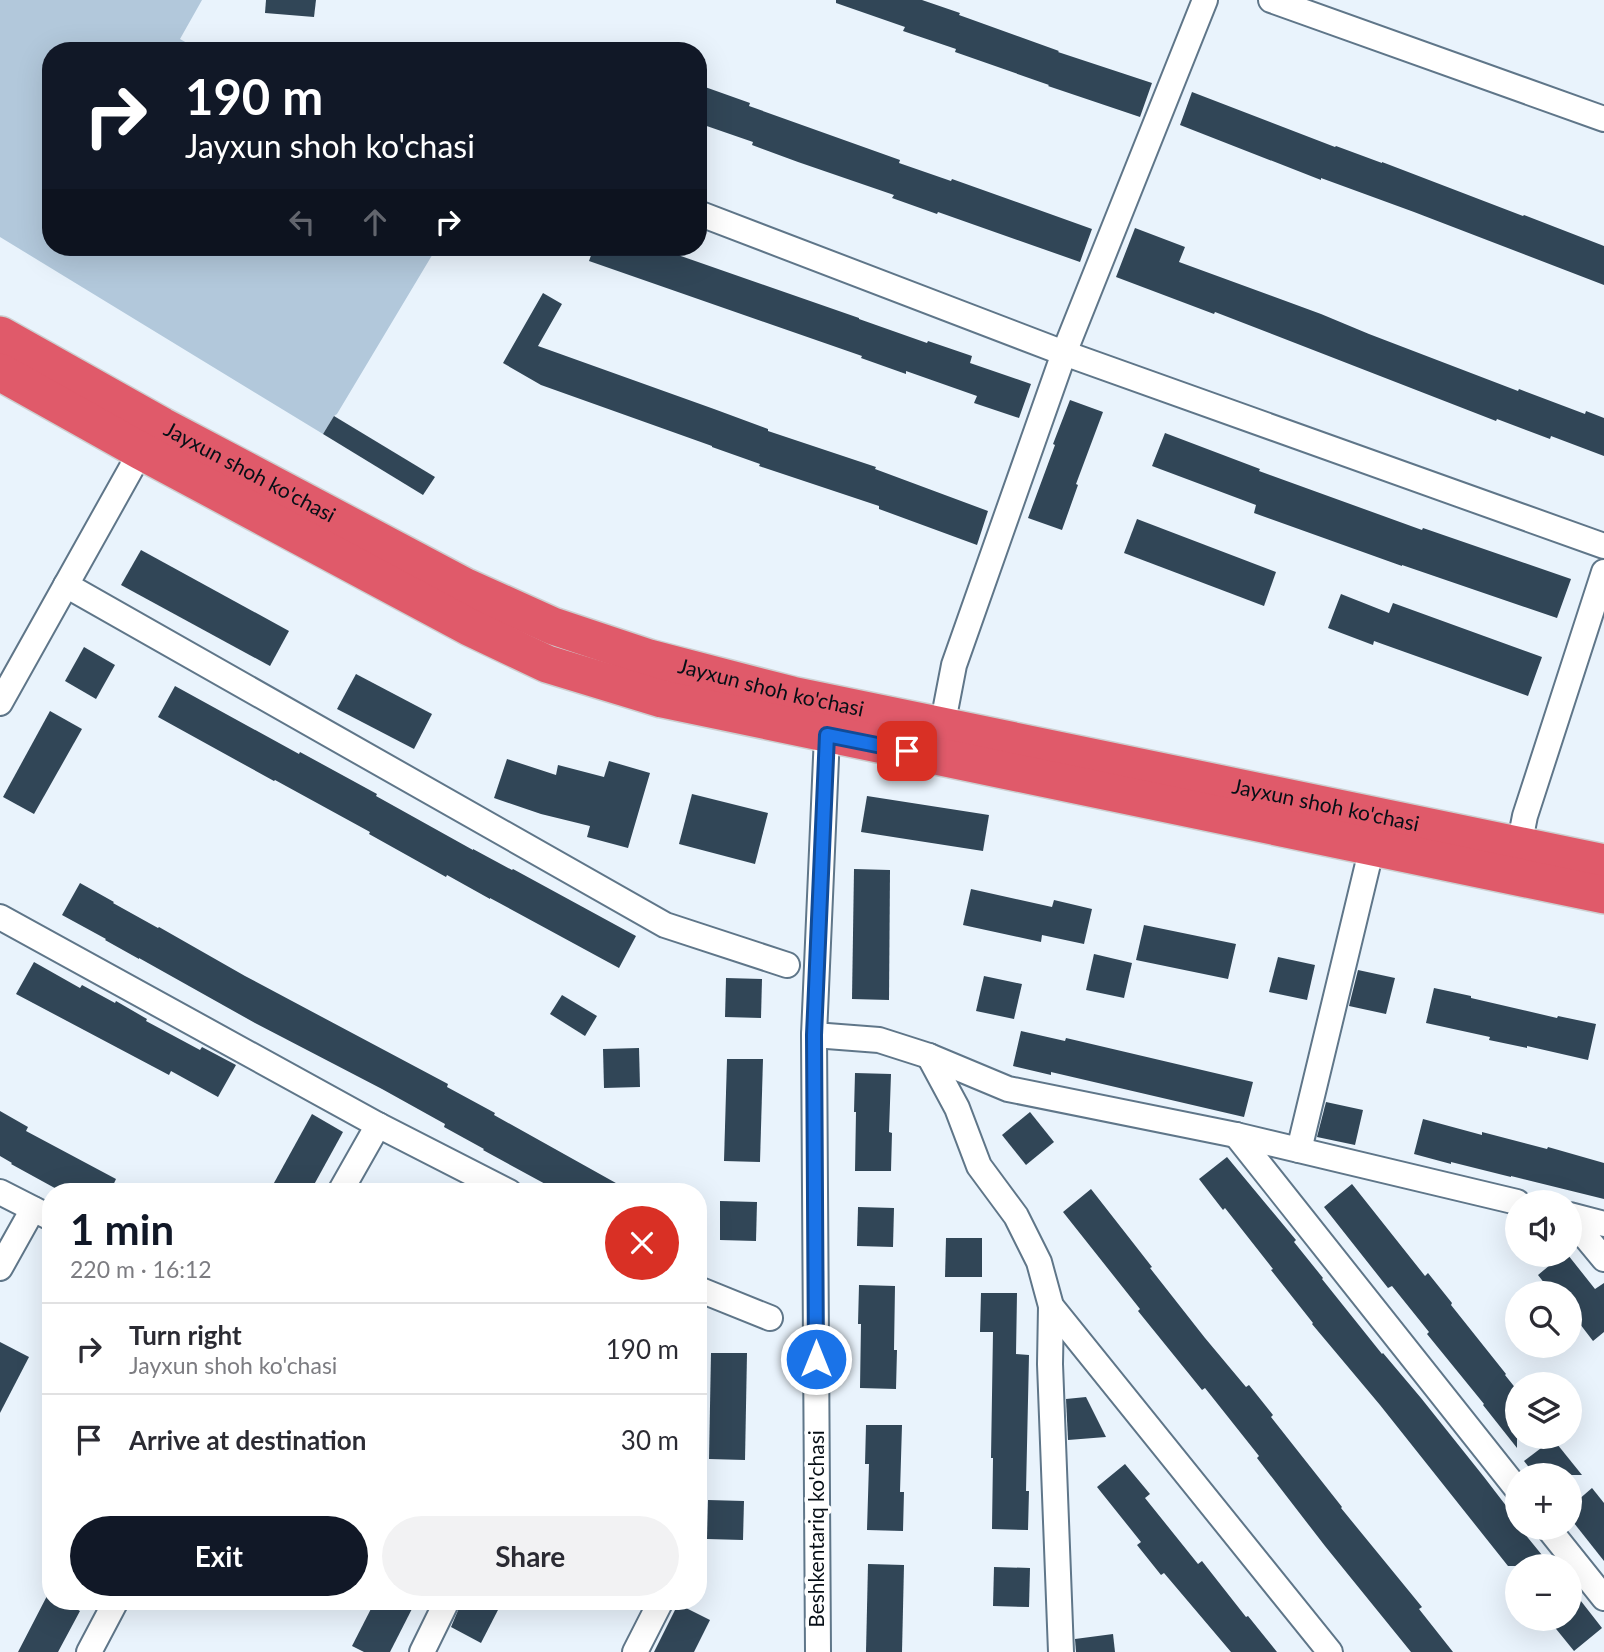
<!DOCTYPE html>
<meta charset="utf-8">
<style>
body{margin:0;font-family:Lato,sans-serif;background:#f2f2f3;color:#2b2b33;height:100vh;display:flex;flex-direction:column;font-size:26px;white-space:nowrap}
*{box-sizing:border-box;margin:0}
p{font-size:23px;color:#7c7c81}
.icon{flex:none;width:38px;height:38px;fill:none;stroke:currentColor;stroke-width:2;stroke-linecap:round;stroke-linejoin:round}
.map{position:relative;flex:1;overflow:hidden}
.side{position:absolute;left:42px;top:1183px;width:665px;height:427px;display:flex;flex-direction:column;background:#fff;border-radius:28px;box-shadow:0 7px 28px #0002}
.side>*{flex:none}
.top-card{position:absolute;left:42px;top:42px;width:665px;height:214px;border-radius:28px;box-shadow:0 7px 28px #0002;background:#111827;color:#fff;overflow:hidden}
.buttons{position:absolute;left:1505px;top:1190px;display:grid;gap:14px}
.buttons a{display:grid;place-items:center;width:77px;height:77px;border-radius:50%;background:#fff;box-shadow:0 7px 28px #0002;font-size:35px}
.pin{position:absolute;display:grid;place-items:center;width:60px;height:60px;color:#fff;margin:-30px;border-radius:14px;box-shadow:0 4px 10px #0006}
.me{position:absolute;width:77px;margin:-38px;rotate:0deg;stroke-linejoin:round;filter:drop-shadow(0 0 5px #0008)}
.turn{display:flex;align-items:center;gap:24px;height:147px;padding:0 28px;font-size:32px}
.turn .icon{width:91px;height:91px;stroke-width:2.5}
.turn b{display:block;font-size:49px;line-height:60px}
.lanes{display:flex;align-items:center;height:66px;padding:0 28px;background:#0003;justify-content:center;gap:35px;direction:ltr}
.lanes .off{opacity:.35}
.round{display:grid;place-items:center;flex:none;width:74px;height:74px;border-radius:37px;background:#f2f2f3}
.summary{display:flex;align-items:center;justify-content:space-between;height:119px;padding:0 28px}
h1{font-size:42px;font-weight:700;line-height:52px;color:#111827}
.button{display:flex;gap:14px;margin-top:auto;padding:14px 28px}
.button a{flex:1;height:80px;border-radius:42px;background:#111827;color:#fff;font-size:28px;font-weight:700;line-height:80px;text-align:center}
.button a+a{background:#f2f2f3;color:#2b2b33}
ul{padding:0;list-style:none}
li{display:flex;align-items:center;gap:21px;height:91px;padding:0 28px;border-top:2px solid #e1e1e2}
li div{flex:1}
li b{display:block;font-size:26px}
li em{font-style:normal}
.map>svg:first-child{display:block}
.green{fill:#b2c8db}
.building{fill:#314657}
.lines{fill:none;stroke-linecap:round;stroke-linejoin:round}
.minor-casing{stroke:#5f7689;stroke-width:28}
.highway-casing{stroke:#cdcfd0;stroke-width:40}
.minor{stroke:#fff;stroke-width:24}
.highway{stroke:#e05a6a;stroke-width:37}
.route-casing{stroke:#114b97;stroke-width:18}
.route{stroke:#1a73e8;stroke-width:12}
.labels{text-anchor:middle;stroke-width:7;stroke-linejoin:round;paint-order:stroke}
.street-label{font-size:21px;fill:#070f16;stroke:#fff}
</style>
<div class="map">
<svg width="1604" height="1652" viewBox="0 0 1604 1652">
<rect width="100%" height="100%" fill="#e9f3fc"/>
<path class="green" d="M0,0H202L180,39L201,51H51V247H437L337,414L334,416L323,434L0,237Z"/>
<g class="building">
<path d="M266,0H316L314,17L265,13Z"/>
<path d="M836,0H922L960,13L959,15L1059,51L1058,52L1152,83L1140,117L1048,86L1049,85L955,52L956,49L903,31L905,27L836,3Z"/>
<path d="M705,87L750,103L749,106L900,160L899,163L951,181L952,179L1092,229L1080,262L938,212L937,214L892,198L894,195L798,162L752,145L753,142L698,123V107Z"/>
<path d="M1192,92L1335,147L1336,146L1382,163V162L1523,216L1524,215L1604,246V285L1414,212L1321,178V180L1180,125Z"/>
<path d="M1135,228L1185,247L1179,262L1321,314L1369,334L1518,391L1519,389L1585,414L1586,411L1604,418V456L1551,436L1550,439L1497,419L1496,421L1215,312L1214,314L1116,277Z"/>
<path d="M594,247H655L859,318V319L927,343L928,341L972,356L970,363L1031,384L1019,418L974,403L977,396L906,371V374L861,358L862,356L589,261Z"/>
<path d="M543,293L562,304L538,346L714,409L768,429V431L876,467L875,469L988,511L977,545L879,509V506L759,466L760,464L712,447V446L541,385L503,363Z"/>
<path d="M1070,400L1103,412L1076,484L1078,485L1062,530L1028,518L1055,445L1053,444Z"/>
<path d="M334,416L435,477L423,495L323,434Z"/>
<path d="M1165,433L1260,469L1259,471L1422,530L1423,528L1571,579L1557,618L1402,565V566L1254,513L1256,505L1152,466Z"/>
<path d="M1137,519L1276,572L1264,606L1124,553Z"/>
<path d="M141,550L289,631L270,666L121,585Z"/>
<path d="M1341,594L1389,613L1393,603L1542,657L1528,696L1374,641L1373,645L1328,628Z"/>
<path d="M84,647L115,665L96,699L65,681Z"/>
<path d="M356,674L432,714L414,749L337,709Z"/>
<path d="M175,686L299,754L300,752L377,794L376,796L473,850V849L512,870L513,869L636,936L619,968L490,898V899L447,875L446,877L369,834L370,832L275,780L274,781L158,717Z"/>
<path d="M50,711L82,729L34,814L3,797Z"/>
<path d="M507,759L556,775L558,765L604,777L609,761L650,773L628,848L587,837L590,826L541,814L494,798Z"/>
<path d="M692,794L768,813L755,864L679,844Z"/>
<path d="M867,796L989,815L983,851L861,832Z"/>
<path d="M854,869L890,870L889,1000L852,999Z"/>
<path d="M80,883L114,902L113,903L158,928L159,927L245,976L448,1084L447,1087L495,1113L494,1115L632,1192H560L483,1150L484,1149L444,1127L445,1124L382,1089L255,1023L139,958V959L105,940L106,939L62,915Z"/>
<path d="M971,889L1052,907L1054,900L1092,909L1084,944L1042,935L1041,942L963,925Z"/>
<path d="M1144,925L1236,944L1228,979L1136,960Z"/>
<path d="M1094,954L1132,963L1124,998L1086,990Z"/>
<path d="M1278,957L1315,965L1307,1000L1269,992Z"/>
<path d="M34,962L80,988L82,985L115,1003L116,1001L147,1019L146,1021L200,1050L202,1047L236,1065L218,1097L171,1071L169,1075L16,994Z"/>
<path d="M1358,970L1395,978L1386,1014L1349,1006Z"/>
<path d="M984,976L1022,984L1014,1019L976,1011Z"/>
<path d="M726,978L762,979L761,1018L725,1017Z"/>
<path d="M1434,988L1471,996V998L1557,1018L1558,1016L1596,1024L1588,1060L1527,1046V1048L1489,1040L1490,1037L1426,1023Z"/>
<path d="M562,995L597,1016L585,1036L550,1014Z"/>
<path d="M1021,1031L1065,1041L1066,1038L1253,1082L1244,1117L1051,1072V1075L1013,1066Z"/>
<path d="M639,1048L640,1087L604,1088L603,1049Z"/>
<path d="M727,1059H763L760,1162L724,1161Z"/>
<path d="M855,1073L891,1074L889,1132L892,1133L891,1171H855L856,1112H854Z"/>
<path d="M1326,1102L1363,1110L1355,1145L1317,1137Z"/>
<path d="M0,1111L28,1127L26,1131L116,1179L110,1192H62L11,1164L12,1163L0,1156Z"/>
<path d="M1030,1112L1054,1142L1026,1165L1002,1135Z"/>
<path d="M312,1114L343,1132L310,1192H269Z"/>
<path d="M1423,1119L1482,1135V1132L1547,1149L1548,1147L1604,1163V1199L1511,1176V1177L1451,1162V1164L1414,1154Z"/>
<path d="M1227,1157L1296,1240L1294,1242L1323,1278L1322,1279L1382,1354L1383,1353L1421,1398L1484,1477L1517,1520V1528H1520L1551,1566H1508L1380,1405L1312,1324L1313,1323L1271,1270L1273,1269L1225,1208L1223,1210L1199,1179Z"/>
<path d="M1352,1184L1425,1276L1428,1273L1452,1303L1451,1305L1506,1374L1505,1375L1517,1390V1448L1483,1405L1484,1404L1427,1334L1429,1332L1392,1286L1388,1288L1324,1207Z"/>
<path d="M1091,1189L1152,1267L1150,1268L1205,1338L1246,1387L1249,1385L1273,1415L1271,1417L1342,1507L1341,1508L1422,1607L1419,1609L1453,1652H1411L1325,1546L1257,1458L1259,1456L1205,1388L1202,1390L1138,1311L1140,1309L1063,1212Z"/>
<path d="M720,1201L757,1202L756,1241L720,1240Z"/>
<path d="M858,1207L894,1208L893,1247L857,1246Z"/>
<path d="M946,1238H982V1277H945Z"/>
<path d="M1562,1255H1568L1595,1289L1604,1283V1332L1593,1341L1570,1311V1293H1552L1538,1275Z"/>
<path d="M859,1285L895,1286L894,1350H897L896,1389L860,1388L861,1324H858Z"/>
<path d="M981,1293H1017L1016,1354L1029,1355L1026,1491H1029L1028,1530L992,1529L993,1458H991L993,1332H980Z"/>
<path d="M0,1342L29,1357L0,1413Z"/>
<path d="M711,1353H747L745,1460L709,1459Z"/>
<path d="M1086,1397L1106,1437L1068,1440L1066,1399Z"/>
<path d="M866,1425H902L900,1492H904L903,1531L867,1530L869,1464H865Z"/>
<path d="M1553,1439L1582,1475H1535L1524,1461Z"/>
<path d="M1125,1464L1150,1494L1145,1498L1198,1564L1202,1561L1246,1617L1248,1616L1277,1652H1231L1164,1573L1161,1575L1137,1545L1141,1542L1097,1487Z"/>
<path d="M1592,1488L1604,1503V1561L1570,1518V1507Z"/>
<path d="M708,1500L744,1501L743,1540L707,1539Z"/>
<path d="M868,1564L904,1565L902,1652H866Z"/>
<path d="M994,1567L1030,1568L1029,1607L993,1606Z"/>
<path d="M1570,1587L1602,1628L1574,1651L1548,1619H1570Z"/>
<path d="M48,1594L51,1596V1601H62L80,1611L58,1652H18Z"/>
<path d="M375,1601H416L390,1652H364L352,1646Z"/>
<path d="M462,1601H486L499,1608L481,1643L451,1627Z"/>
<path d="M678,1604L710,1620L694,1652H654Z"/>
<path d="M1113,1634L1115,1652H1076L1075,1639Z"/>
</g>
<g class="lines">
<defs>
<g id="minor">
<path d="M1271,0L1604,119"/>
<path d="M698,213L1064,353L1604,546"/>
<path d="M66,585L665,925L787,965"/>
<path d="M0,703L141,451"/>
<path d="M942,727L954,665L1064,353L1205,0"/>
<path d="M1519,846L1525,816L1604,572"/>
<path d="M0,917L378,1125L509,1192"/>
<path d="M814,1035L879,1040L929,1056L1008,1089L1236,1135L1517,1202"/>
<path d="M929,1056L957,1108L979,1166L1016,1216L1039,1262L1051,1306L1330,1652"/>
<path d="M1236,1135L1517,1489"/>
<path d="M1299,1150L1372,847"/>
<path d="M0,1192L51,1218"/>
<path d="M340,1192L378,1125"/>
<path d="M1570,1215L1604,1224"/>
<path d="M1570,1218L1604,1259"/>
<path d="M0,1268L33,1209"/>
<path d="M698,1289L770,1318"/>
<path d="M1051,1306L1050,1364L1061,1652"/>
<path d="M1548,1528L1604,1598"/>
<path d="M89,1652L116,1601"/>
<path d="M422,1652L447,1601"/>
<path d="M635,1652L661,1601"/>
<path d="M818,1652L814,1035L827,735"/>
</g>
<g id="highway">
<path id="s1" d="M0,335L162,426L464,586L553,626L649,658L792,695L1604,863"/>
<path d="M0,372L141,451L469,627L547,664L662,699L1604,895"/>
</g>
</defs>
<use href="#minor" class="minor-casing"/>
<use href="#highway" class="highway-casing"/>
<use href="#minor" class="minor"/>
<use href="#highway" class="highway"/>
</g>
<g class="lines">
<defs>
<path id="route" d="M816,1359L814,1035L827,735L907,751"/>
</defs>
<use href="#route" class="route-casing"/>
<use href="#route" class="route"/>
</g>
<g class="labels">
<g class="street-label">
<text dy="7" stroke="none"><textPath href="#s1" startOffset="285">Jayxun shoh ko'chasi</textPath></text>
<text dy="7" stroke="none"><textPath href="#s1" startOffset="852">Jayxun shoh ko'chasi</textPath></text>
<text dy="7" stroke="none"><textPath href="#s1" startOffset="1419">Jayxun shoh ko'chasi</textPath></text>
<text transform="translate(817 1529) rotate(-90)" y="7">Beshkentariq ko'chasi</text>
</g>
</g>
</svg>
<div class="buttons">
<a><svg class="icon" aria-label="sound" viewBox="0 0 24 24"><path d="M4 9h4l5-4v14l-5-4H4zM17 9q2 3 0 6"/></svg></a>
<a><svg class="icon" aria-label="search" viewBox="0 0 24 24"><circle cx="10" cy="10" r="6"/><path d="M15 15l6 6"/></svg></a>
<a><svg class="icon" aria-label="layers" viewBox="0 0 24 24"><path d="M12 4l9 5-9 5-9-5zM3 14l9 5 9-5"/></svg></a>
<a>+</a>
<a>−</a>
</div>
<div class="pin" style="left:907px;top:751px;background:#d93025"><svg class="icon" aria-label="arrive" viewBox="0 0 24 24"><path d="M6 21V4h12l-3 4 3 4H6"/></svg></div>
<svg class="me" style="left:816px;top:1359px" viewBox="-20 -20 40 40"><circle r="17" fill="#1a73e8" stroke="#fff" stroke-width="3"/><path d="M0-11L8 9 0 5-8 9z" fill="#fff"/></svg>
<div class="top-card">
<div class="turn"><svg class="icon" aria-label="right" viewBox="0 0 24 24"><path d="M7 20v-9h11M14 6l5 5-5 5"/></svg><div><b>190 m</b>Jayxun shoh ko'chasi</div></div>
<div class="lanes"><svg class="icon off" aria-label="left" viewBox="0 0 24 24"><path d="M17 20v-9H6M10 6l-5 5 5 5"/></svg><svg class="icon off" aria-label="ahead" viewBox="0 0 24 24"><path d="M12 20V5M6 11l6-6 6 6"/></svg><svg class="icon" aria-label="right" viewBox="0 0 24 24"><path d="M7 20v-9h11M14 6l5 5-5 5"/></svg></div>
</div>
<section class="side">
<div class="summary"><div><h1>1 min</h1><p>220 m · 16:12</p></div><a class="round" style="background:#d93025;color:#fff"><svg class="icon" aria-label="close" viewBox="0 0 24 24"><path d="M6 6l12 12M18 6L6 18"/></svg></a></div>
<ul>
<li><svg class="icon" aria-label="right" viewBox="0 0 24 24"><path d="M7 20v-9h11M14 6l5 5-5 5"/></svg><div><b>Turn right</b><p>Jayxun shoh ko'chasi</p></div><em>190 m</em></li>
<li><svg class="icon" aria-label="arrive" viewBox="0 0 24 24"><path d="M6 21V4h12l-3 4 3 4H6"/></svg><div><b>Arrive at destination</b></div><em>30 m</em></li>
</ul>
<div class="button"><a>Exit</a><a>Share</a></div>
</section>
</div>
